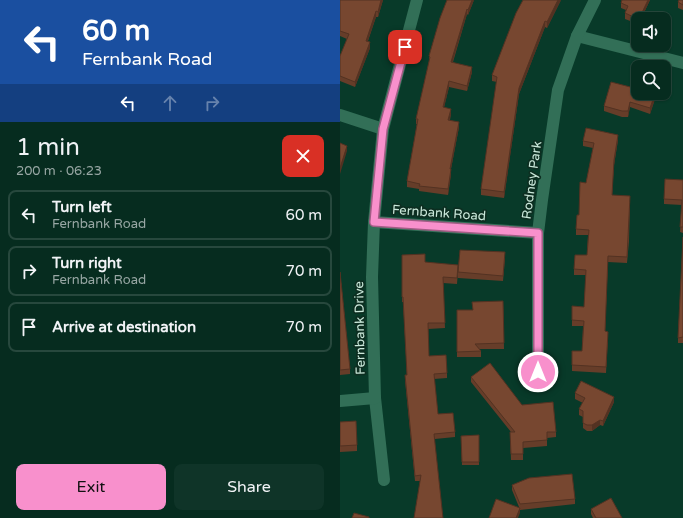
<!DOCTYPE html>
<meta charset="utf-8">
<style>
body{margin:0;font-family:"Varela Round",sans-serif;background:#0f3428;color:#f1f3f6;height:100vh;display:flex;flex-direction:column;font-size:15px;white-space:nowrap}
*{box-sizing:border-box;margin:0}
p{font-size:13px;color:#98a7a4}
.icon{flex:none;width:22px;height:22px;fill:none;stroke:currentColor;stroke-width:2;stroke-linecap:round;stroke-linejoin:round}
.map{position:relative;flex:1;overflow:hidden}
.sheet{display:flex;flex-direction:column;background:#062c1f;width:340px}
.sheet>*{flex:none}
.top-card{background:#1a4fa0;color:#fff;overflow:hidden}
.controls{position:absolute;left:291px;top:12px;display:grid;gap:8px}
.controls a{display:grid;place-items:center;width:40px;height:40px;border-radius:8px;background:#062c1f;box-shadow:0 1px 3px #0004,0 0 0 1px #27483d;font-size:20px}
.pin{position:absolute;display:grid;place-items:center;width:34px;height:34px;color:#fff;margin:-17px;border-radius:8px;box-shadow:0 2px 6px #0006}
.me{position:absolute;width:44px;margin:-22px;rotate:0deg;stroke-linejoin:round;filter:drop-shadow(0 0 3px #0008)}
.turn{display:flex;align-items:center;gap:14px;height:84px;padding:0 16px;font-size:18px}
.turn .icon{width:52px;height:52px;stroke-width:2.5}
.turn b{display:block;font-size:28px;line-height:34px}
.lanes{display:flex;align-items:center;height:38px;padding:0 16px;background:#0003;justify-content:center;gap:20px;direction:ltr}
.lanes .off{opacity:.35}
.round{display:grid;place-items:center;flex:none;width:42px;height:42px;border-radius:8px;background:#0f3428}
.head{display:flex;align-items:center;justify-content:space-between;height:68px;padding:0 16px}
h1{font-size:24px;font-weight:600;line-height:30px}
.cta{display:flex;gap:8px;margin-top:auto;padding:8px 16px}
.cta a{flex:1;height:46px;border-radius:8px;background:#f890cc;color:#111;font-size:16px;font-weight:600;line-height:46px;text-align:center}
.cta a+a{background:#0f3428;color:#f1f3f6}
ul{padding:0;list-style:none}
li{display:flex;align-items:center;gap:12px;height:50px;margin:0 8px 6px;padding:0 8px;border:2px solid #27483d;border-radius:8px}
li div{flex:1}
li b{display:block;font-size:15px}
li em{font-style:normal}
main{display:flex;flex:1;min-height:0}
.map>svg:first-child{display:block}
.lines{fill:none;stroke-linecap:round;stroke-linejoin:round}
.minor{stroke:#326f57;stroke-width:12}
.wall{fill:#663d29}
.shaded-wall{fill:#533222}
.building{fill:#774730;stroke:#533222}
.route-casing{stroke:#a15e85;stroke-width:10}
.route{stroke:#f890cc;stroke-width:7}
.labels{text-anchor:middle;stroke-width:3.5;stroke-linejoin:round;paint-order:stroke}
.street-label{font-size:13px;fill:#cae8da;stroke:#0d2e21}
</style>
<main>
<section class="sheet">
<div class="top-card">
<div class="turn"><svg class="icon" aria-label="left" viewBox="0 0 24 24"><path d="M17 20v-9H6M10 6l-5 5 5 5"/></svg><div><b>60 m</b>Fernbank Road</div></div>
<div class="lanes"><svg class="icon" aria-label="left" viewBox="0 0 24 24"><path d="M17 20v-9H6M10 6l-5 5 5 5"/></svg><svg class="icon off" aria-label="ahead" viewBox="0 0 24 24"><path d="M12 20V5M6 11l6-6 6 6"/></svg><svg class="icon off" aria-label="right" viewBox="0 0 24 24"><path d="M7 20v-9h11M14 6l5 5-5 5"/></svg></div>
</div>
<div class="head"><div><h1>1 min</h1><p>200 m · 06:23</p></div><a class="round" style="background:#d93025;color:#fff"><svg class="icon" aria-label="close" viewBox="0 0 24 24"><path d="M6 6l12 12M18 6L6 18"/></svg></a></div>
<ul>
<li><svg class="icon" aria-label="left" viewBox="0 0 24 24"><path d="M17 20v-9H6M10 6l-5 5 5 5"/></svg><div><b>Turn left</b><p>Fernbank Road</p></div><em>60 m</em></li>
<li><svg class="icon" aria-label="right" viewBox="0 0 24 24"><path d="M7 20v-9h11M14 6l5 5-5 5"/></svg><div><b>Turn right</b><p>Fernbank Road</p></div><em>70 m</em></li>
<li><svg class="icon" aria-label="arrive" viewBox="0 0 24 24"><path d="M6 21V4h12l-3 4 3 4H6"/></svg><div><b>Arrive at destination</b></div><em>70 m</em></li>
</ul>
<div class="cta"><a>Exit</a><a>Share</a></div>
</section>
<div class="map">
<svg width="343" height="518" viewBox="0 0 343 518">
<rect width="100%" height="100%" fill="#083a29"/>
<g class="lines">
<g class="minor">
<path d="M77,0L43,129L34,222L198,233"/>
<path d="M237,36L343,63"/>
<path d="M0,115L43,129"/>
<path d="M198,372V233L202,200L218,90L237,36L255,0"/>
<path d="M35,398L44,480"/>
<path d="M0,401L35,398L32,277L34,222"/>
</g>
</g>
<g class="wall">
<path d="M0,0H43L38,17H36L28,41L30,48L15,87L0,81V56L7,39L0,36Z"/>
<path d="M134,0L128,15L127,14L113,62L132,72L127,91L109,87L104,107L111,114L110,120L119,127L111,169V174L108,195L79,191V189L67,187V181L77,124H76V119L89,62V56Z"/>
<path d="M221,0L207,28L205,27L179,94L164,198L141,195V189L157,82L152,81V75Z"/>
<path d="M282,0H310L301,19H298V24L285,19V13L286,10L281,8V3Z"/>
<path d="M343,0V10L338,8V2Z"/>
<path d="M315,99L310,114L290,107L288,117H282L264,111V106Z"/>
<path d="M278,140L274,165L272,195L290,202L289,241L287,263L268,262L265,331L268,337L266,373L232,371V351H242L243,326H232V306L244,307L246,275H234V269L247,255L248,235H236V229L239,215L246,183L253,148L243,146V141Z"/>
<path d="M343,180V233L340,232L342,205L324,204V199Z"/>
<path d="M343,237V343H338V338Z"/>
<path d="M62,255L85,262L118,270L117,284L103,283L105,328L88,329L89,356L107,373V378L94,379L98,414L115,432V437L95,439L80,481H75L65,380V375H67L63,302H62Z"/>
<path d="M165,258L163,281L118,278V272Z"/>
<path d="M0,272L10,369V374L0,375Z"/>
<path d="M163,301L164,349H139L141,351V357H117V310H133Z"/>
<path d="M131,377L182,405L216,432V437L207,438V446L183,448V460H171L170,432H171L131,382Z"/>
<path d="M235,393L274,402L263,426L260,425L252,431H247L243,428V417L239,415V409L243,403L235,399Z"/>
<path d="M0,422L17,445V451L0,452Z"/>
<path d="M139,435V465H122L121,436Z"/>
<path d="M172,485L235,499V504L180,510V513L179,507L172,490Z"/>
<path d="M251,509L282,518H253L251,514Z"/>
</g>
<g class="shaded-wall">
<path d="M41,0H43L38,17V12Z"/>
<path d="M132,0H134L128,15V10Z"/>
<path d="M218,0H221L207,28V22Z"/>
<path d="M308,0H310L301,19H299Z"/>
<path d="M127,9V14L111,67V62Z"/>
<path d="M36,11V17L26,46V41Z"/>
<path d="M205,21V27L179,94L164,198V192L179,88Z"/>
<path d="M30,42V48L15,87V82Z"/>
<path d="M132,67V72L127,91V86Z"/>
<path d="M109,81V87L103,112V107Z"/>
<path d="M315,94V99L310,114V108Z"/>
<path d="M290,102V107L288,117V111Z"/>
<path d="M111,109V114L108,125V120Z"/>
<path d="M119,122V127L110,174V169Z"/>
<path d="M278,135V140L274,165V160Z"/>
<path d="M7,146V151L0,174V168Z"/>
<path d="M111,169V174L108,195V189Z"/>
<path d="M274,397V402L263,426V421Z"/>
<path d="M260,420V425L252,431V425Z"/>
<path d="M180,508V513L178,518H176Z"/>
</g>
<g class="building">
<path d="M0,0H41L38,12L36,11L26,41L30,42L15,82L0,76V56L9,34L0,31Z"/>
<path d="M107,0H132L128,10L127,9L111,62L132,67L127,86L109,81L103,107L111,109L108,120L119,122L110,169H111L108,189L79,186L80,184L67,181L78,119H76L90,57L89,56L100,18Z"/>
<path d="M183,0H218L207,22L205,21L179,88L164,192L141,189L157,77L152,75L176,13Z"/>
<path d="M282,0H308L299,19H298L285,13L288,6L281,3Z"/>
<path d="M339,0H343V5L338,2Z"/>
<path d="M271,82L298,89V93L315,94L310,108L290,102L288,111H282L264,106Z"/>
<path d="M246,128L278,135L274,160L272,195L290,196L287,257L268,256L265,331L268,332L266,367L232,365V351H242L244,321L232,320V306L244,307L246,270L234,269L235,255H247L249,230L236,229L237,215H239L240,182L246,183L254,143L243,141Z"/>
<path d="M0,143L7,146L0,168Z"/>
<path d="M325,179L343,180V227H340L342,200L324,199Z"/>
<path d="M343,237V337L338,338Z"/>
<path d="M120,250L165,252L163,276L118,272Z"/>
<path d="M85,254V262L118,265L117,278L103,277L105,323H88L89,356L106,355L107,373L94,374L98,414L113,413L115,432L94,434L103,518H74L81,475L75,476L65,375H67L63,297H62V255Z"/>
<path d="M0,272L10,369L0,370Z"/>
<path d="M163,301L164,343L135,344L141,351L117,352V310H133L132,302Z"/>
<path d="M150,363L182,405L213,402L216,432H207V440L183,442V454H171L170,432H175L131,377Z"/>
<path d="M241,381L274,397L263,421L260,420L252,425H247L243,423V411L239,409L245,398L235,393Z"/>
<path d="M16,421L17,445L0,446V422Z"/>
<path d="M139,435V462H122L121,436Z"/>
<path d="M232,474L235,499L180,504L172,485L189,478Z"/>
<path d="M271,498L282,518H256L251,509Z"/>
<path d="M156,499L180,508L176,518H149Z"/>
<path d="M14,513L29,517V518H12Z"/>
</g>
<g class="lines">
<defs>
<path id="route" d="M65,47L43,129L34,222L198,233V372"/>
</defs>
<use href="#route" class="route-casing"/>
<use href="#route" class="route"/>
</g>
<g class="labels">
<g class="street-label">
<text transform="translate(191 180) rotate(-82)" y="5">Rodney Park</text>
<text transform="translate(99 212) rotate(4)" y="5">Fernbank Road</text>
<text transform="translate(19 328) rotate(-91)" y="5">Fernbank Drive</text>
</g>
</g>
</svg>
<div class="controls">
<a><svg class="icon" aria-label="sound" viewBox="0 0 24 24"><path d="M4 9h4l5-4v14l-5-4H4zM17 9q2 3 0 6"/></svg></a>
<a><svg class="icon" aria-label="search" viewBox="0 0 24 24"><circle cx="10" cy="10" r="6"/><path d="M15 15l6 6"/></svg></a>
</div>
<div class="pin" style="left:65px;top:47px;background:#d93025"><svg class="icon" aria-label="arrive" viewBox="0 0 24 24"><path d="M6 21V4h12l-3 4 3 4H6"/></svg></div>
<svg class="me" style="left:198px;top:372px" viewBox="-20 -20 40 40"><circle r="17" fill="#f890cc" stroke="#fff" stroke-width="3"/><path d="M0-11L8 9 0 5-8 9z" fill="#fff"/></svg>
</div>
</main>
